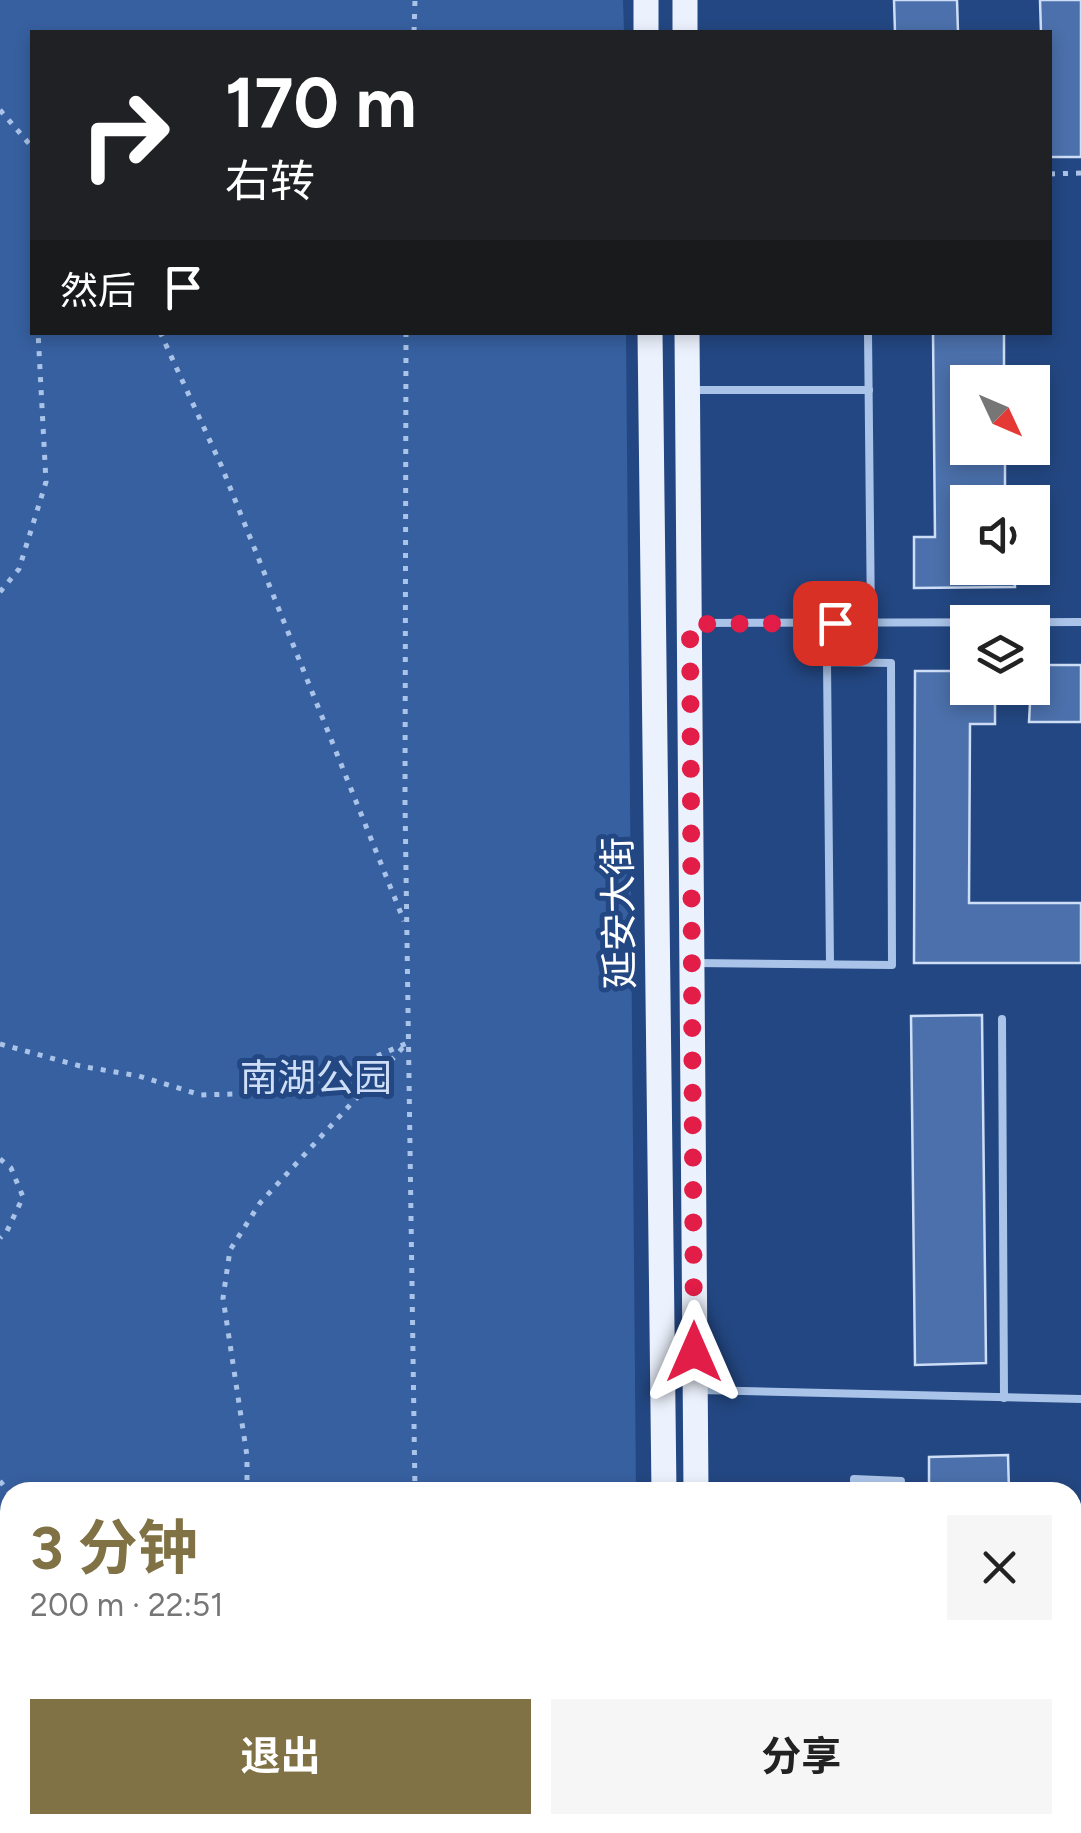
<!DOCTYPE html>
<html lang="zh">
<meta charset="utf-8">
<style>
body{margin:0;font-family:Figtree,"Noto Sans SC",sans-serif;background:#f6f6f6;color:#222;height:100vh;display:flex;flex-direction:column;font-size:38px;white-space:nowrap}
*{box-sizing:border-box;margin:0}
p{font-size:32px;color:#767676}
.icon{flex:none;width:55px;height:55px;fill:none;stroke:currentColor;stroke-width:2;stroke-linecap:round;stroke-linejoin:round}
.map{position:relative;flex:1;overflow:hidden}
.drawer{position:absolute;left:0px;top:1482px;width:1082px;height:352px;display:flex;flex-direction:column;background:#fff;border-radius:30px 30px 0 0;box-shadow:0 5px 15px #0003}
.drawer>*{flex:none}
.hud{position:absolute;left:30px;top:30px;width:1022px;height:305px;border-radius:0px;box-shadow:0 5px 15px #0003;background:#202124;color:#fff;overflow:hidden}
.needle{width:65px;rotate:134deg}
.tools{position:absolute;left:950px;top:365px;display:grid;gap:20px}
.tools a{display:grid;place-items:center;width:100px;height:100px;border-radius:0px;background:#fff;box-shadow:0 5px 15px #0003;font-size:50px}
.pin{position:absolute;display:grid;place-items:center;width:85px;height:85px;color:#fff;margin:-42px;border-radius:20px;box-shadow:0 5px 15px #0006}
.me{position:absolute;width:110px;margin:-55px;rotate:0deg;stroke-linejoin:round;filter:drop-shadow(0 0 8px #0008)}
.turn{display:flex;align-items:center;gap:35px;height:210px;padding:0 30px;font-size:45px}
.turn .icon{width:130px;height:130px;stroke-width:2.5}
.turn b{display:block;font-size:70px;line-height:85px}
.then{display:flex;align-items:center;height:95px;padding:0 30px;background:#0003;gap:20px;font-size:38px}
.round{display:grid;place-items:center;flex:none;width:105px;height:105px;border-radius:0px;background:#f6f6f6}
.head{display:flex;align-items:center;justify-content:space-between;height:170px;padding:0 30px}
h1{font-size:60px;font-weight:700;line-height:75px;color:#807244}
.primary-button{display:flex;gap:20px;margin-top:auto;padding:20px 30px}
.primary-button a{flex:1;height:115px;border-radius:0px;background:#807244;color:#fff;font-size:40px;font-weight:700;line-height:115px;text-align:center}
.primary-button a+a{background:#f6f6f6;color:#222}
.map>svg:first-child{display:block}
.green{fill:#3760a0}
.building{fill:#4b70ab;stroke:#cedef6;stroke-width:2.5}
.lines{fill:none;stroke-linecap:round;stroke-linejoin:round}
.path{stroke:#aac3e8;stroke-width:5;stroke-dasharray:5 8;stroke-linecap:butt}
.lane{stroke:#aac3e8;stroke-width:8}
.primary{stroke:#ecf2fd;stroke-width:25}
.route{stroke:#e11d48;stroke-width:18;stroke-dasharray:0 32.4}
.labels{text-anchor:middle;stroke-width:10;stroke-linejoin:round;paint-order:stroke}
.street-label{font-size:38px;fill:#fff;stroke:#234782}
.park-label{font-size:38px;fill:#cedef6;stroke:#234782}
</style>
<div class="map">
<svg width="1081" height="1833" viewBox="0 0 1081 1833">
<rect width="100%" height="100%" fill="#234782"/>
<path class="green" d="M0,0H623L624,32H32V332L626,333L636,1492H10V1825H639V1833H0Z"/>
<g class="building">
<path d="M894,0H957L958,32H895Z"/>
<path d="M1040,0H1081V157H1050V32H1041Z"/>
<path d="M933,332H1004V382H968V448H1005V500L968,502V568H1014L1015,587L914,588V537H935Z"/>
<path d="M1032,665H1081V722H1029Z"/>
<path d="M915,671H968V688H995V724H970L969,903H1081V963H914Z"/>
<path d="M982,1015L986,1363L915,1365L911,1016Z"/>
<path d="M1008,1455L1009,1492H929V1457Z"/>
<rect x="1072" y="1722" width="9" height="94"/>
</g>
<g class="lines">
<g class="path">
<path d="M414,32L415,0"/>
<path d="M0,110L32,147"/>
<path d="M1050,174L1081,173"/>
<path d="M160,332L221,465L404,921"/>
<path d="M406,332L405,802L415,1492"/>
<path d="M0,592L19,569L46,482L38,332"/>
<path d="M0,1044L80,1066L139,1076L201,1095L265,1093L334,1075L407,1043L260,1203L230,1250L223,1298L247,1456V1492"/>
<path d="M0,1159L11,1168L23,1197L7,1231L0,1238"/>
<path d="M0,1481L10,1494"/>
</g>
<g class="lane">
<path d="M868,332L871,623"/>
<path d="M693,390H869"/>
<path d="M694,623L1081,622"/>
<path d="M696,963L892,965L891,663L827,662L830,964"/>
<path d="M1002,1019L1004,1398"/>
<path d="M699,1390L1081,1399"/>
<path d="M854,1492V1479L901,1481"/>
</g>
<g class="primary">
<path d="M646,0V32"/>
<path d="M685,0V32"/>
<path d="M650,332L664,1492"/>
<path d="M687,332L696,1492"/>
<path d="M668,1825V1833"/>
<path d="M698,1825V1833"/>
</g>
</g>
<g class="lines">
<path class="route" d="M694,1352L690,624L835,623"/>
</g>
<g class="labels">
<g class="street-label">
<text transform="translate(619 913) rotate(-91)" y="13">延安大街</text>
</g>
<g class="park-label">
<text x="316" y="1091">南湖公园</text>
</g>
</g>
</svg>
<div class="tools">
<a><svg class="needle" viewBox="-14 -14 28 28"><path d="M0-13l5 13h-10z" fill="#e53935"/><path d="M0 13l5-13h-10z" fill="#767676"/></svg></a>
<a><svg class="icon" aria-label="sound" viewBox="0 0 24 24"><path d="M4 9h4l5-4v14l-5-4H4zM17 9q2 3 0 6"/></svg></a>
<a><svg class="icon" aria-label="layers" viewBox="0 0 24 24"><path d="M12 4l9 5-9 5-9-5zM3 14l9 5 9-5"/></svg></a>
</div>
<div class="pin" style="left:835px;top:623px;background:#d93025"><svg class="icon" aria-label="arrive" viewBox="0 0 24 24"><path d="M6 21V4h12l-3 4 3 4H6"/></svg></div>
<svg class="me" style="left:694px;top:1352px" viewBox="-20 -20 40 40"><path d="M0-17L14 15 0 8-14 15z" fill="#e11d48" stroke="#fff" stroke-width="4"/></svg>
<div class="hud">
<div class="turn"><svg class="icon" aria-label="right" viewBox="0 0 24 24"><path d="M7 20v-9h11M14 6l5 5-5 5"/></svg><div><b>170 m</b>右转</div></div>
<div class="then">然后<svg class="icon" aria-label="arrive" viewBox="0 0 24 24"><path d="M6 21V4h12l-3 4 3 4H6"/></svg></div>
</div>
<section class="drawer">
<div class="head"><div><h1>3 分钟</h1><p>200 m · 22:51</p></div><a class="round"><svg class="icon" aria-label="close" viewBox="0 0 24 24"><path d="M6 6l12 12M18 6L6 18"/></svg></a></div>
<div class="primary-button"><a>退出</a><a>分享</a></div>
</section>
</div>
